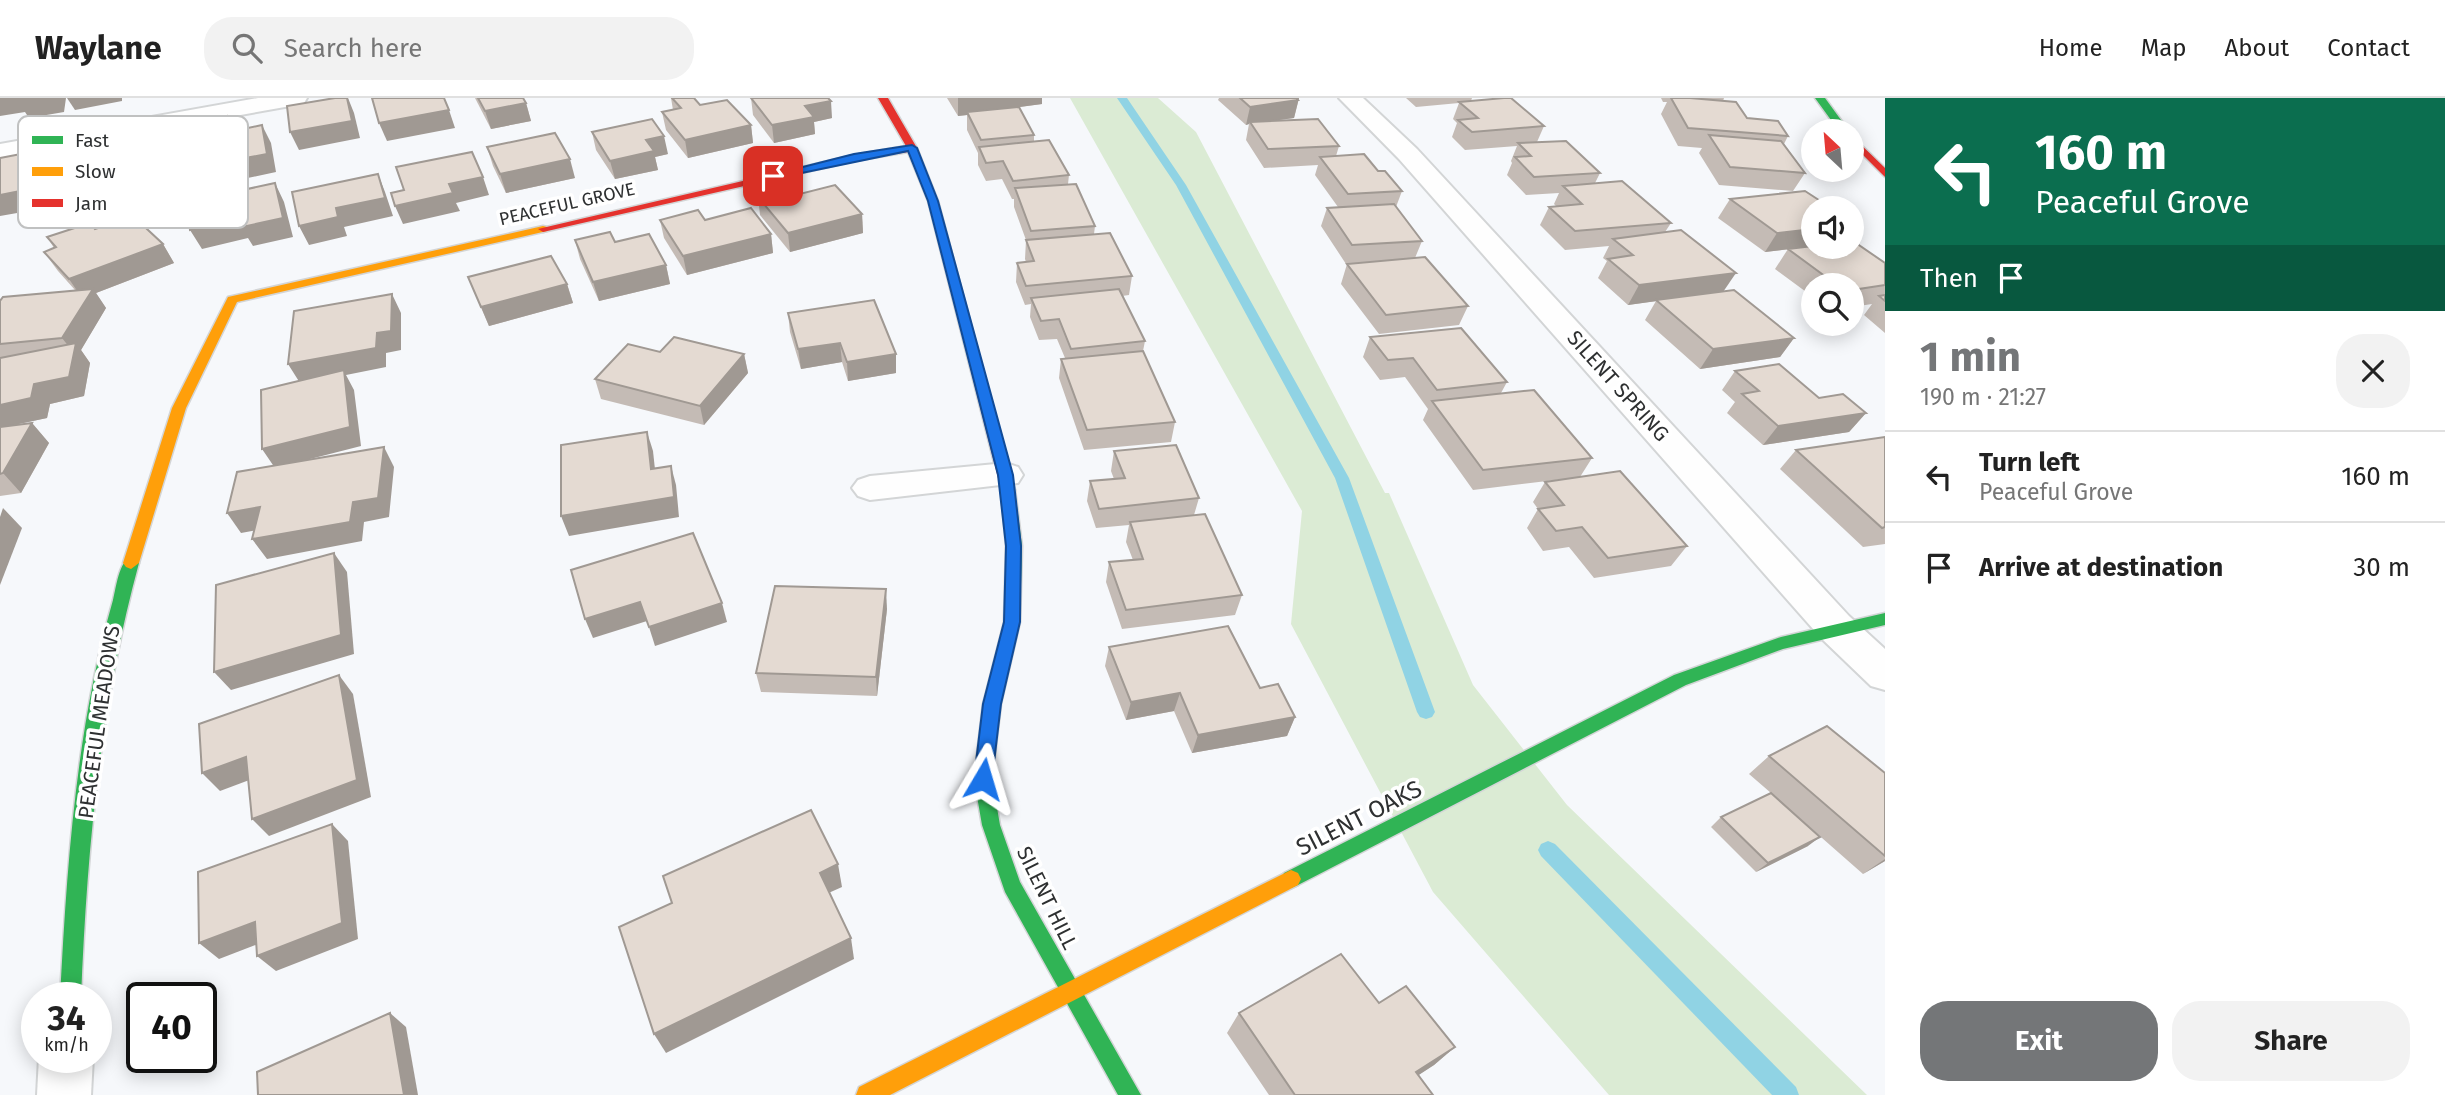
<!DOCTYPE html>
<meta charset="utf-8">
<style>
body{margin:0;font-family:"Fira Sans",sans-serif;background:#f2f2f2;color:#222;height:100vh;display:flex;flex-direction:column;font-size:26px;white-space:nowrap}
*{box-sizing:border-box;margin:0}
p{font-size:23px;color:#767676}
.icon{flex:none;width:38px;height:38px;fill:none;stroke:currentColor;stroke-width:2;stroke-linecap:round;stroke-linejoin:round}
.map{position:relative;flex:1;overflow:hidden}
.sheet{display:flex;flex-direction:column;background:#fff;width:560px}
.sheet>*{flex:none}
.banner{background:#0b6e4f;color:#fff;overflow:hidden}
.needle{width:46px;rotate:334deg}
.controls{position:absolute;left:1801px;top:21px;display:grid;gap:14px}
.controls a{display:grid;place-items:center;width:63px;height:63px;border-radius:50%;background:#fff;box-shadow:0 4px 18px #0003;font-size:35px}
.speed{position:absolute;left:21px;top:884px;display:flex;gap:14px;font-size:35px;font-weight:700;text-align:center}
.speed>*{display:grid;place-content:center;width:91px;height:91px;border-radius:50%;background:#fff;box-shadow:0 4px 18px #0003;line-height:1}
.speed small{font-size:18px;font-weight:400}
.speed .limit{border:4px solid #111;border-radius:10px;background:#fff;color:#111}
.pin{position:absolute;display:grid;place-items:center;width:60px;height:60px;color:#fff;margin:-30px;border-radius:14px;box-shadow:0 4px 10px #0006}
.me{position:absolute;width:77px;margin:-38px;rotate:7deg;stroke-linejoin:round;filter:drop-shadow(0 0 5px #0008)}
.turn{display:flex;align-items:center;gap:24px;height:147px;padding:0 35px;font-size:32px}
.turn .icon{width:91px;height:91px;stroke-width:2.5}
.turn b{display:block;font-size:49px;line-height:60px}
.then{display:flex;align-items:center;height:66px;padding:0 35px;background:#0003;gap:14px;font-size:26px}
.round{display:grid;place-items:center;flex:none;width:74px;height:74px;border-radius:28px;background:#f2f2f2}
.head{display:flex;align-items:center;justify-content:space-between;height:119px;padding:0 35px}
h1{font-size:42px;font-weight:700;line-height:52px;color:#747678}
.action{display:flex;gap:14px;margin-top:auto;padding:14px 35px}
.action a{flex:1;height:80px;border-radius:28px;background:#747678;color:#fff;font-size:28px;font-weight:700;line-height:80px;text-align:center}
.action a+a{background:#f2f2f2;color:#222}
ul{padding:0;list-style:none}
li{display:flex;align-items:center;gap:21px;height:91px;padding:0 35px;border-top:2px solid #e0e0e0}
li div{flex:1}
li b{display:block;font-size:26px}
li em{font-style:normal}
header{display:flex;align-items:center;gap:42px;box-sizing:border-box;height:98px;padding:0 35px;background:#fff;border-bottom:2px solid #e0e0e0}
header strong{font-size:33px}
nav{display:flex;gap:38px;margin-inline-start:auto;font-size:24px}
.search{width:490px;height:63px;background:#f2f2f2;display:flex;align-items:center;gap:18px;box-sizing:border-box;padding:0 24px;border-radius:28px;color:#767676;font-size:26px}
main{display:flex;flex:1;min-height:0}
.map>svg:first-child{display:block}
.green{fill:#dbebd4}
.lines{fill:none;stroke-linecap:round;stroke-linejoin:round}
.stream{fill:#90d3e4;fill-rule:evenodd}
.street-casing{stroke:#d3d5d6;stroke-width:4}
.fast-casing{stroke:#d3d5d6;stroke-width:3}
.slow-casing{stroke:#d3d5d6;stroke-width:3}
.jam-casing{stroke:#d3d5d6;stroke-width:3}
.street{fill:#fefefe;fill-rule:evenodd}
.fast{fill:#30b455;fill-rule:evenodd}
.slow{fill:#ff9f0a;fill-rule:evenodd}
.jam{fill:#e5322d;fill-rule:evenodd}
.wall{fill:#c4bbb5}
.shaded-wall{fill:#a09993}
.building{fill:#e4dad2;stroke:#a09993;stroke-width:2}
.route{fill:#1a73e8;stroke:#114b97;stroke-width:2}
.labels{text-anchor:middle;stroke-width:7;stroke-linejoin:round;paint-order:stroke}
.far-street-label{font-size:18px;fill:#2e3031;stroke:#fff}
.street-label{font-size:21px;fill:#2e3031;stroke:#fff}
.near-street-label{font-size:24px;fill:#2e3031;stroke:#fff}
.key{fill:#fff;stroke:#c0c1c1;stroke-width:2}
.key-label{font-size:19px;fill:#2e3031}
</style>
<header>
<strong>Waylane</strong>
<div class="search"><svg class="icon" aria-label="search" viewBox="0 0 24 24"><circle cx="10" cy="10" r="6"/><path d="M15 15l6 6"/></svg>Search here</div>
<nav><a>Home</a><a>Map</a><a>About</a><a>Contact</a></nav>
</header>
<main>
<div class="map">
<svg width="1885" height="997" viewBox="0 0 1885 997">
<rect width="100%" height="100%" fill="#f6f8fb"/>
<path class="green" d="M1070,0H1158L1196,34L1385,395H1389L1473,587L1567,707L1867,997H1609L1433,794L1291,526L1302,413Z"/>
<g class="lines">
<g class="stream">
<path d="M1117,0H1127L1186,87L1349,380L1435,614L1432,619L1426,621L1420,619L1417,614L1335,380L1176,87Z"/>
<path d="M1548,743L1555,746L1796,989L1799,997H1772L1541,758L1538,752L1541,746Z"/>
</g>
<defs>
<g id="street">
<path d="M258,0H307L304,5L296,7L0,60V46Z"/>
<path d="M1339,0H1363L1417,51L1849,518L1885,551V592L1871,588L1821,540L1399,61Z"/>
<path d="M1006,365L1018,369L1023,377L1018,385L870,402L858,398L852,390L858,382L870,378Z"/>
<path d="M39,959H93L91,997H37Z"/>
</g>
<g id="fast">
<path d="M1815,0H1825L1849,33H1839Z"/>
<path d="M1008,387L1015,392L1022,448L1020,524L1001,606L992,681L1000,727L1020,784L1141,997H1118L1005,794L982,727L974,681L983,606L1004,524L1006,448L1001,392Z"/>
<path d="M131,459L139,465C100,608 87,752 81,900H60C67,766 76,631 113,502C116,490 119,463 131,459Z"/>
<path d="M1885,515V527L1783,551L1686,587L1298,787L1291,790L1284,787L1281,781L1284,775L1674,577L1781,539Z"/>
</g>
<g id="slow">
<path d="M543,128L547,129V133L237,204L186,310L139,465L131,471L126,469L123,465L172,310L228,199Z"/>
<path d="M1291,772L1298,775L1301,781L1298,787L890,997H856L859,989Z"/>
</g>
<g id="jam">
<path d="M878,0H888L917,50L938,103L1015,392L1013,395H1003L1001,392L928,103L908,54L854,63L543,134L538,131L854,57L906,48Z"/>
<path d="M1852,38L1885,70V79L1852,46Z"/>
</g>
</defs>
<use href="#street" class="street-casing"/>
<use href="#fast" class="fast-casing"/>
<use href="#slow" class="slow-casing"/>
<use href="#jam" class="jam-casing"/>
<use href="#street" class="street"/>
<use href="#fast" class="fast"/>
<use href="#slow" class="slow"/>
<use href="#jam" class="jam"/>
</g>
<g class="wall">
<path d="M475,0H523L526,5L531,23L491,31Z"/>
<path d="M671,0H694L700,7L751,27L753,45L688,60L666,32L662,14L673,12Z"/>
<path d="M751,0L832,20L814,24L815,36L774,45L753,17Z"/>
<path d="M947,0H1042V6L1019,9L1034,37V44L1069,77L1068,86L1095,128L1094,136L1132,178L1129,197L1122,198L1145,243L1143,253L1175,324L1171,344L1084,352L1059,280L1061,261L1065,260L1057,241L1039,242L1030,219L1031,206L1025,207L1016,184L1017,165L1026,164L1025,161L1026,142L1014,109V101H1012L1002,81L986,83L978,67V55L967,32V17L958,18Z"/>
<path d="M1219,0H1299L1294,20L1271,23L1339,48L1336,58L1378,73L1402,93L1396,109L1422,143L1415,160L1468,208L1459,227L1379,236L1341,186L1347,166L1358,165L1346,166L1321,128L1327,110L1338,109L1315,77L1318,67L1264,70L1246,42L1249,26L1246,27L1218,2Z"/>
<path d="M1406,0H1472L1471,3L1544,28L1537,44L1600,75L1595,85L1671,125L1665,134L1724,193L1794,240L1780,259L1700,271L1645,222L1656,203L1628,207L1598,180L1607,163L1603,160L1609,148L1565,152L1540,127L1549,109L1556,108L1554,106L1559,95L1526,97L1507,77L1512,65L1511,63L1517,48L1465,52L1452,39L1457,25L1453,21L1459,5L1416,9Z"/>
<path d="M1661,0H1724L1723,3L1747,20L1788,38L1784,46L1805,75L1793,93L1719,87L1699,55L1702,50L1678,48L1661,16L1667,4H1663Z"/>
<path d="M592,34L668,56L655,59L658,72L615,81L596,52Z"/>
<path d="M487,49L575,80L506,95L493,68Z"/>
<path d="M800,96L862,116L863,135L790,154L760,117L758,99Z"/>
<path d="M1730,101L1813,148L1765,154L1718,120Z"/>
<path d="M660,122H705L771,136L773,155L687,177L664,140Z"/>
<path d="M95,131L163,146L174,165L96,195L106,210L81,252L90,265L84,298L50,306L47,320L13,327L32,325L49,345L21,395L0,398V203L75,192L58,173L44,154L54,150L47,139Z"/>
<path d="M575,142L615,144L666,167L670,186L599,203L580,161Z"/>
<path d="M1788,151L1885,165V235L1864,217L1872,206L1852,209V187H1813V199L1775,171Z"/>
<path d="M468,179L567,186L573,205L489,228Z"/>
<path d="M788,215L896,275L848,283L842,264L801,271L790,234Z"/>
<path d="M1370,239L1507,284L1501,295L1592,360L1580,379L1687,448L1671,468L1594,480L1569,449L1543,453L1527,430L1538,411L1533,404L1545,384L1564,381L1473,392L1423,322L1428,311L1405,279L1380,282L1363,259Z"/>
<path d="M660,254L744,256L748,275L704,327L601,301L595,281Z"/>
<path d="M1735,273L1866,315L1849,334L1763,347L1727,315L1735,304L1722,292Z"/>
<path d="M1885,339V446L1863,449L1780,371L1796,352Z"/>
<path d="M1114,353L1199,400L1194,417L1242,497L1235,517L1122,531L1106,484L1109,464L1133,462L1126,444L1129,427L1096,430L1087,403L1090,383L1114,381L1111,373Z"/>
<path d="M887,511L877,598L761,594L756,575Z"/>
<path d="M1109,549L1260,590L1295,619L1287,638L1192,655L1174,613L1126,622L1105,568Z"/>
<path d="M1769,658L1885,675V763L1863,776L1789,711L1808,748L1756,774L1711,729L1721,719L1771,695L1749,676Z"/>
<path d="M1379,905L1455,949L1434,967L1418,977L1433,997H1269L1227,935L1239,915Z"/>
</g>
<g class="shaded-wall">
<path d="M0,0H66L64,14L29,20L25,14L0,18Z"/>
<path d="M67,0H122V3L75,12Z"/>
<path d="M348,0L354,15L360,40L299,52L290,34Z"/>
<path d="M958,0H1042V6L969,16L967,14V17L958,18Z"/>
<path d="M1289,0H1299L1294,20L1251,26L1250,24L1249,26L1246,27L1250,9Z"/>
<path d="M831,3L832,20L814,24L815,36L774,45L772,27L805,8Z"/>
<path d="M526,5L531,23L491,31L485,13Z"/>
<path d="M449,12L455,30L387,43L379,25Z"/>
<path d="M227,18L236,36L229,34Z"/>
<path d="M262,27L271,45L276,74L238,82L233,72L200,78L190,60Z"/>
<path d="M751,27L753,45L688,60L685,42Z"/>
<path d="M141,34L152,52L153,96L106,106L94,87Z"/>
<path d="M664,38L668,56L655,59L658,72L615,81L610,63L646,42Z"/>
<path d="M26,55L39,73L24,65Z"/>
<path d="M66,57L78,76L76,108L42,114L40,111L0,118V97Z"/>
<path d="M570,61L575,80L506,95L500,76Z"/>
<path d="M378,76L385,94L393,118L344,129L347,138L309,147L299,128L336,110Z"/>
<path d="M483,79L489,97L456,105L460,113L403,126L395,108L449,86Z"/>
<path d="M275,85L284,104L293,139L253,148L248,140L202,151L190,132Z"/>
<path d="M862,116L863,135L790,154L788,135Z"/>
<path d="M1813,131V148L1765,154L1777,135Z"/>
<path d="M771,136L773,155L687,177L683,158Z"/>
<path d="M163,146L174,165L96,195L106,210L81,252L90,265L84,298L50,306L47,320L0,330V307L34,286L74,255L62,240L82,200L69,181Z"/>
<path d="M666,167L670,186L599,203L593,184Z"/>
<path d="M1736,175L1723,194L1628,207L1639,187Z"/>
<path d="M567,186L573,205L489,228L481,209Z"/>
<path d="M392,196L401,215V252L386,255V269L346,277L354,292L361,348L275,370L262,351L300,285L288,266L377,235Z"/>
<path d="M1794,240L1780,259L1700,271L1713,251Z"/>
<path d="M840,245L842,264L801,271L798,251Z"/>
<path d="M744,256L748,275L704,327L700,308Z"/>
<path d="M896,256V275L848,283L847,264Z"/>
<path d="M1866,315L1849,334L1763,347L1778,328Z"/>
<path d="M32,325L49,345L21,395L3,375Z"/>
<path d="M647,334L653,353L657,390L651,371Z"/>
<path d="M384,349L394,369L389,419L364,424L362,443L267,461L252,441L353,404Z"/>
<path d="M671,368L676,387L679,419L569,438L561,418Z"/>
<path d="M260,409L273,429L241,435L227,415Z"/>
<path d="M3,410L22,430L0,487V419Z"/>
<path d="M334,455L347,474L354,556L231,592L214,574Z"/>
<path d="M886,491L887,511L877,598L876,579Z"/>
<path d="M640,504L647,523L593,540L585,521Z"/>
<path d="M722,505L727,524L655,548L649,529Z"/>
<path d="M339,577L353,596L371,699L269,738L252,721Z"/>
<path d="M1180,595L1174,613L1126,622L1131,604Z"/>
<path d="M1295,619L1287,638L1192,655L1198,637Z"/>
<path d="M246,659L263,677L220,693L202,675Z"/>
<path d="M332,726L348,743L358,841L276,873L257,858Z"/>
<path d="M1820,739L1808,748L1756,774L1768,765Z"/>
<path d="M1885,761V763L1863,776Z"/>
<path d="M838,766L842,789L824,797L820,775Z"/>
<path d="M255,824L274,840L219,861L199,845Z"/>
<path d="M851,840L854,861L666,955L654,936Z"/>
<path d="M390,915L406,929L418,997H404Z"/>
<path d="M1455,949L1434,967L1396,992L1416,974Z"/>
</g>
<g class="building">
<path d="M335,0H347L352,23L290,34L287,8Z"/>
<path d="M372,0H444L449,12L379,25Z"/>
<path d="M478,0H523L526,5L485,13Z"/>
<path d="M672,0H694L700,7L727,2L751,27L685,42L662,14L681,10Z"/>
<path d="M751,0H828L831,3L805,8L814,19L772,27Z"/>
<path d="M1240,0H1296L1298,2L1250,9Z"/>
<path d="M1504,0H1511L1544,28L1472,34L1458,22L1478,20L1459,4Z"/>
<path d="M1671,0H1690L1736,4L1747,20L1778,23L1788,38L1688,30Z"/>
<path d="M1019,9L1034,37L981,42L967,14Z"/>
<path d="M227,18L229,34L262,27L267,56L229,63L227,53L190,60L187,26Z"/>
<path d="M652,21L664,38L646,42L654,53L610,63L592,34Z"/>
<path d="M1318,21L1339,48L1268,51L1250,24Z"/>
<path d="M555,35L570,61L500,76L487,49Z"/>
<path d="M1709,37L1781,43L1805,75L1730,69Z"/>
<path d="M1049,42L1069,77L1013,83L1003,63L986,65L979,49Z"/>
<path d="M1566,43L1600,75L1534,79L1515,59L1531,58L1518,45Z"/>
<path d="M472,54L483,79L449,86L453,95L395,108L391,95L404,92L396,69Z"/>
<path d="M26,55L24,65L66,57L63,89L29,95L30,91L0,97V60Z"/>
<path d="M1364,56L1378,73H1385L1402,93L1348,96L1320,59Z"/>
<path d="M378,76L385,100L336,110L338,119L299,128L292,94Z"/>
<path d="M1622,83L1671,125L1575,133L1549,109L1582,106L1563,88Z"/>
<path d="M275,85L283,120L242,129L241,120L190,132L187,104Z"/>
<path d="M1076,86L1095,128L1031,133L1015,90Z"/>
<path d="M835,87L862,116L788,135L758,99L794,90L800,96Z"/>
<path d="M1805,93L1831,110H1813V131L1777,135L1730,101Z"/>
<path d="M1394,106L1422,143L1352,147L1327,110Z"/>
<path d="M751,110L771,136L683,158L660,122L698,112L705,122Z"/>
<path d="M133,118L163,146L69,181L44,154L56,149L47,139L90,125L95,131Z"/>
<path d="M1681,132L1736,175L1639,187L1608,161L1633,157L1613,141Z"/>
<path d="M610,134L615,144L649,136L666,167L593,184L575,142Z"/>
<path d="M1110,135L1132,178L1026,188L1017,165L1034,163L1026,142Z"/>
<path d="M1852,143H1853L1885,165V187L1852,192V187H1837L1788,151L1813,148L1852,149Z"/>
<path d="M551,158L567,186L481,209L468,179Z"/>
<path d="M1425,159L1468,208L1386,217L1347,166Z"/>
<path d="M93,191L62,240L0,246V203L3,199Z"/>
<path d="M1119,191L1145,243L1071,251L1059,221L1041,223L1031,200Z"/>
<path d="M1734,192L1794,240L1713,251L1656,202Z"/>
<path d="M392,196L391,233L377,235L376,250L288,266L294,213Z"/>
<path d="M1885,197V203L1879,198Z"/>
<path d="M874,202L896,256L847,264L840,245L798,251L788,215Z"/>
<path d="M1461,230L1507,284L1437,292L1413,260L1388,262L1370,239Z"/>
<path d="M674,239L744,256L700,308L595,281L628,246L660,254Z"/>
<path d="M76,245L69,279L34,286L31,300L0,307V260Z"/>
<path d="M1143,253L1175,324L1087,332L1061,261Z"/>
<path d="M1779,266L1819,300L1843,296L1866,315L1778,328L1742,296L1759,293L1735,273Z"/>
<path d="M344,272L350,329L262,351L261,292Z"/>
<path d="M1534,292L1592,360L1483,372L1432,303Z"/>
<path d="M32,325L3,375L0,376V329Z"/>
<path d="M647,334L651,371L671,368L674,399L561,418V347Z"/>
<path d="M1885,339V429L1882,430L1796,352Z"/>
<path d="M1176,347L1199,400L1099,411L1090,383L1125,380L1114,353Z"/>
<path d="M384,349L378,400L353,404L350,424L252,441L260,409L227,415L237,374Z"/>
<path d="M1620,373L1687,448L1608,460L1582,429L1556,433L1538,411L1564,407L1545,384Z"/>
<path d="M1205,416L1242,497L1126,512L1109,464L1143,461L1130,424Z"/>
<path d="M693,435L722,505L649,529L640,504L585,521L571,472Z"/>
<path d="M334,455L341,537L214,574L216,487Z"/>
<path d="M775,488L886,491L876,579L756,575Z"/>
<path d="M1228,528L1260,590L1278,586L1295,619L1198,637L1180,595L1131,604L1109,549Z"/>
<path d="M339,577L357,682L252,721L246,659L202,675L199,626Z"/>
<path d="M1827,628L1885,675V758L1769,658Z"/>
<path d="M1771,695L1820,739L1768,765L1721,719Z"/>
<path d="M811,712L838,766L820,775L851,840L654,936L619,829L672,805L663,778Z"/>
<path d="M332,726L342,825L257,858L255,824L199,845L198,774Z"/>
<path d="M1341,856L1379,905L1406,888L1455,949L1416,974L1433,997H1295L1239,915Z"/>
<path d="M390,915L404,997H258L257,974Z"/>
</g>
<path class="route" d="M912,47L917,50L938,103L1013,377L1021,448L1020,524L1001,606L992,681L989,687L983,689L976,687L974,681L983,606L1004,524L1006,448L998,377L928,103L908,53L773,81L767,78L854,56Z"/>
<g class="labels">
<g class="far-street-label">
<text transform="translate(567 106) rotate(-13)" y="6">PEACEFUL GROVE</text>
</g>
<g class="street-label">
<text transform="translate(1618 288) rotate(48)" y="7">SILENT SPRING</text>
<text transform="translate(99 624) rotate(-82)" y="7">PEACEFUL MEADOWS</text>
<text transform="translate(1047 800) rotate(64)" y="7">SILENT HILL</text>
</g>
<g class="near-street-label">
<text transform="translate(1359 720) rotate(-27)" y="8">SILENT OAKS</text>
</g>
</g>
<rect x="18" y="18" width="230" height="112" rx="10" class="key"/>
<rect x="32" y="38" width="31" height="8" fill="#30b455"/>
<rect x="32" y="69" width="31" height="9" fill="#ff9f0a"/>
<rect x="32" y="101" width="31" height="8" fill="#e5322d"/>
<g class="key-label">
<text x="75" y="49">Fast</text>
<text x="75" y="80">Slow</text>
<text x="75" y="112">Jam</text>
</g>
</svg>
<div class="controls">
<a><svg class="needle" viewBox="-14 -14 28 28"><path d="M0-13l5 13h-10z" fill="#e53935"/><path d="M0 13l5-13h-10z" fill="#767676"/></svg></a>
<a><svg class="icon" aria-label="sound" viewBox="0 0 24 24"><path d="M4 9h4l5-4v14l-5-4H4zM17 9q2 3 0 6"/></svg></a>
<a><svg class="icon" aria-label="search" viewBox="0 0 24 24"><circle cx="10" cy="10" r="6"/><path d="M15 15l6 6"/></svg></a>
</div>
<div class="speed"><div>34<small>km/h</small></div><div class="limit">40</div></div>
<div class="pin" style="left:773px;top:78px;background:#d93025"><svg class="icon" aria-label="arrive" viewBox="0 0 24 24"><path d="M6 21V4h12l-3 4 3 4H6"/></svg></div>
<svg class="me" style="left:983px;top:681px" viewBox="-20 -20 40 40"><path d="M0-17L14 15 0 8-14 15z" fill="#1a73e8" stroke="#fff" stroke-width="4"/></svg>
</div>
<section class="sheet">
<div class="banner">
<div class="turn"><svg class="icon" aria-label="left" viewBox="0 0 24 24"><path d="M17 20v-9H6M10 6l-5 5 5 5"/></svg><div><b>160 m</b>Peaceful Grove</div></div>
<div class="then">Then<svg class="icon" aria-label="arrive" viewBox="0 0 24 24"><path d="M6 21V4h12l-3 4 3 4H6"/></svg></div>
</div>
<div class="head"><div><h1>1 min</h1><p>190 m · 21:27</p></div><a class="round"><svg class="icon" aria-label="close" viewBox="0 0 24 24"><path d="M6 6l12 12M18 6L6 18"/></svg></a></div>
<ul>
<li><svg class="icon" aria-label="left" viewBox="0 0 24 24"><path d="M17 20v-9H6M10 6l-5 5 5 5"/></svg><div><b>Turn left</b><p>Peaceful Grove</p></div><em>160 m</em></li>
<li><svg class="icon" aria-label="arrive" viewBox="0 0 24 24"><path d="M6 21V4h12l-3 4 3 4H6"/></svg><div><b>Arrive at destination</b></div><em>30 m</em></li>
</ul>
<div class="action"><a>Exit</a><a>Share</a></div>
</section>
</main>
